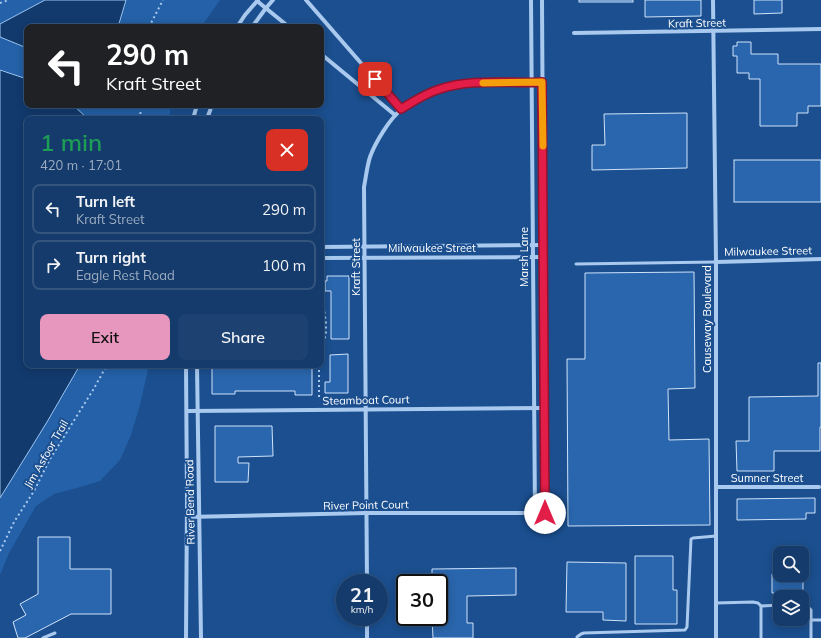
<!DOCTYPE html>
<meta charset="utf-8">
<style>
body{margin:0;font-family:Mulish,sans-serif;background:#1d4271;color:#f1f3f6;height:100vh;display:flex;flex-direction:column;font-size:15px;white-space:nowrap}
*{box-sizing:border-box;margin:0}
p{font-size:13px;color:#9dadc1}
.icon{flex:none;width:22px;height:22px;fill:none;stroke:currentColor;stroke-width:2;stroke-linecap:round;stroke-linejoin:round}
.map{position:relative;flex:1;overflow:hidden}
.side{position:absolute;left:24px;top:116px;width:300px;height:252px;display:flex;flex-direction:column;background:#143b6b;border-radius:8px;box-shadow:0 2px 10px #0003,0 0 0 1px #33557e}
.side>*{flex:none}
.guide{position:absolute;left:24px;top:24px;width:300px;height:84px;border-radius:8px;box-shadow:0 2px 10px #0003,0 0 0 1px #33557e;background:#202124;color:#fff;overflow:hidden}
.fabs{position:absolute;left:773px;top:546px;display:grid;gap:8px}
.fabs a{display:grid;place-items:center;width:36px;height:36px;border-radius:8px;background:#143b6b;box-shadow:0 2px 10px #0003,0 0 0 1px #33557e;font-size:20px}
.speed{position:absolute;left:336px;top:574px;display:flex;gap:8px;font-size:20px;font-weight:700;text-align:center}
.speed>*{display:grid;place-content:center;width:52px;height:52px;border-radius:50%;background:#143b6b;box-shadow:0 2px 10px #0003,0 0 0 1px #33557e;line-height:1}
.speed small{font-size:10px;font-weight:400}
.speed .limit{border:2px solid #111;border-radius:6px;background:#fff;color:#111}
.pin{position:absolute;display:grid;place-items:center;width:34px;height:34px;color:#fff;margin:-17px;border-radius:8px;box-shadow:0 2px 6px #0006}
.me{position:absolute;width:44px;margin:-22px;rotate:0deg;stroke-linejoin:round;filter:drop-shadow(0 0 3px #0008)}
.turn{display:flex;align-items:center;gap:14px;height:84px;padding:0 16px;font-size:18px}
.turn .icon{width:52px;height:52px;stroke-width:2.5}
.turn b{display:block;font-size:28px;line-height:34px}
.round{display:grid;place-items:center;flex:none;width:42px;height:42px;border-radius:8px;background:#1d4271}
.summary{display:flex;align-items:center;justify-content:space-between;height:68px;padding:0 16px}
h1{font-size:24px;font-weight:600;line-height:30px;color:#1e9e55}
.cta{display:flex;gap:8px;margin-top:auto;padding:8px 16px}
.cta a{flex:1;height:46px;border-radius:8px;background:#e797bd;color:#111;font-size:16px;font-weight:600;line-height:46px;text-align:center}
.cta a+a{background:#1d4271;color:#f1f3f6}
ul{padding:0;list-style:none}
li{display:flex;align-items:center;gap:12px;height:50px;margin:0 8px 6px;padding:0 8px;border:2px solid #33557e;border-radius:8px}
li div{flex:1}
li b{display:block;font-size:15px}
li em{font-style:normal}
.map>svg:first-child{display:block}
.green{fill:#2461a8}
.water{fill:#123a6d;stroke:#9cc4f0}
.building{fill:#2a66ad;stroke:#cfe3fa}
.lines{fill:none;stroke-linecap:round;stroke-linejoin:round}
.path{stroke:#a9c9ee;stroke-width:2;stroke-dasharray:2 3;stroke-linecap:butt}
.service{stroke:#a9c9ee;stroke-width:3}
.minor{stroke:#a9c9ee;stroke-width:4}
.route-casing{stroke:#92132f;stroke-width:10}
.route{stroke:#e11d48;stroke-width:7}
.slow{stroke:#f59e0b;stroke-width:7}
.labels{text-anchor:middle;stroke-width:4;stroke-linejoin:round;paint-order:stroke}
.street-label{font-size:11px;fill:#fff;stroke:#1b4f8f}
</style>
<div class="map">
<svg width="821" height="638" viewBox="0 0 821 638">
<rect width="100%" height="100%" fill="#1b4f8f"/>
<path class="green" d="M0,0H220L201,27H27V105H171L169,119H27V365H149L140,405L131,435L120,460L100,481L77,488L54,494L36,506L9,553L0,575Z"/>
<g class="water">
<path d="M45,0H126L118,27H27V48L0,37V24Z"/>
<path d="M0,70L27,79V105H73L88,119H27V365H80L47,422L0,498Z"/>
</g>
<g class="building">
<rect x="579" y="0" width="54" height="2"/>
<path d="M645,0H701V16L645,17Z"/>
<path d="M754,0H782V13L754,14Z"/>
<path d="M737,42H751V54H778V64H821V106H808V113H797V126H760V79H749V73H737V56H733V46H737Z"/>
<path d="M687,113V168L592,170V145H605L604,114Z"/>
<rect x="734" y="160" width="87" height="42"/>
<path d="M694,272L695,388L668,389L669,440L709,439L710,525L568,526L567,359H585V273Z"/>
<path d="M327,276H349V339H331V291H325V281H327Z"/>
<path d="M348,354V393H325V382H330V355Z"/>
<path d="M818,363H821V427H820V451H774V471H737L736,441H749V397L818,396Z"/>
<path d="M212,365H312V395H295V391H235V394H212Z"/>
<path d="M215,426H272L273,456L238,457V463H249L248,482H215Z"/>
<path d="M815,498V513H806V519L737,520V499Z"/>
<path d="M38,537H70V569H111V614H71L25,638H18L13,622L26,615L20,604L38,594Z"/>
<path d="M635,556H673V590H677V624H635Z"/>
<path d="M567,562L626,563V621L603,620V612H566Z"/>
<path d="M516,568V595L467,596V623H473V638H433L432,617H439V583H432V569Z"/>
<path d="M772,574H780V575H802L803,574V593H772Z"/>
</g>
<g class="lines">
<g class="path">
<path d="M0,3L9,0"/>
<path d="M149,27L163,0"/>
<path d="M140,119L141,105"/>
<path d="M321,358L326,332V323L323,302V271"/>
<path d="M319,397V365"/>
<path d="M0,551L14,522L34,491L50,459L93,390L107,365"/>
</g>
<g class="service">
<path d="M576,264L716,262"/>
<path d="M716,603L753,602L758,603L761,606V638"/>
<path d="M802,605L807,606L811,610V638"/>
<path d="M761,606L780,605"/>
<path d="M811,620H821"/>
<path d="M43,638L55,633"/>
<path d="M577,638V637L581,634L584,633L685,630L687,627L691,539L693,538L716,536"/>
</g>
<g class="minor">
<path d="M306,0L401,109"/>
<path d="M531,0L535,513"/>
<path d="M713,0L716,262V638"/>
<path d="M257,1L289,27"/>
<path d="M237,27L245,15L258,0"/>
<path d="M252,27L266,8L273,0"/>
<path d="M574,33L821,29"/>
<path d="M321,54L395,115"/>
<path d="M193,119L197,105"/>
<path d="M207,119L212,105"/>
<path d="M321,247L543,245"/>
<path d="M321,258L543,257"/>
<path d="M716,262L821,259"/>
<path d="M186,365L187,503L186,638"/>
<path d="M197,365L201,638"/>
<path d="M187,411L545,408"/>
<path d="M716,487H819"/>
<path d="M187,517L366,513H545L542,0"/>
<path d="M367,583L364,187C366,177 367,166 370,157C375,143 390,118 402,109C417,97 438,88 457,85C485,80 514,83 543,82"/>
<path d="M367,617V638"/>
</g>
</g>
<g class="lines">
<defs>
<path id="route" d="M375,79L401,109C414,101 426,93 440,89C471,78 510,84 542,82L545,513"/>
</defs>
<use href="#route" class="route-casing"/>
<use href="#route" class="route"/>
<path class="slow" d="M483,83L542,82L543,146"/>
</g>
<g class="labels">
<g class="street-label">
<text transform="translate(697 23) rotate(-1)" y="4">Kraft Street</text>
<text x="432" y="252">Milwaukee Street</text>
<text transform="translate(768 251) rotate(-1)" y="4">Milwaukee Street</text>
<text transform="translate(524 257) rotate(-90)" y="4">Marsh Lane</text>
<text transform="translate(356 267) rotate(-90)" y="4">Kraft Street</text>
<text transform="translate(707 319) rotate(-90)" y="4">Causeway Boulevard</text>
<text transform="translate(366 400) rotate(-1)" y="4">Steamboat Court</text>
<text transform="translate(46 454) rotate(-60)" y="4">Jim Asfoor Trail</text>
<text x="767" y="482">Sumner Street</text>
<text transform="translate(190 502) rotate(-91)" y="4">River Bend Road</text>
<text transform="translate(366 505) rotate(-1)" y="4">River Point Court</text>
</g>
</g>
</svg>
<div class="fabs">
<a><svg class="icon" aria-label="search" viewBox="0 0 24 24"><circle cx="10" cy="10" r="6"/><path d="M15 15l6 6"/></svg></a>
<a><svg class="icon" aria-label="layers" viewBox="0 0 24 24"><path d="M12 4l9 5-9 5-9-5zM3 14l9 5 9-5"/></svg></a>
</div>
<div class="speed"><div>21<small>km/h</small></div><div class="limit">30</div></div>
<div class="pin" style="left:375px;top:79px;background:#d93025"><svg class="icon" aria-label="arrive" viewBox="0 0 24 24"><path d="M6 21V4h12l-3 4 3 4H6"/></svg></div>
<svg class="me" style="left:545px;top:513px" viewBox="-20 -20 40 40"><circle r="19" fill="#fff"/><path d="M0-13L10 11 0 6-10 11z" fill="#e11d48"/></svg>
<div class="guide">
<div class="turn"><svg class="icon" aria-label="left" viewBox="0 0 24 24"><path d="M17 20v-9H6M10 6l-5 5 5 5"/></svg><div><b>290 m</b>Kraft Street</div></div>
</div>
<section class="side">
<div class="summary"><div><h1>1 min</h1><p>420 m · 17:01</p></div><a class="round" style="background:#d93025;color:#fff"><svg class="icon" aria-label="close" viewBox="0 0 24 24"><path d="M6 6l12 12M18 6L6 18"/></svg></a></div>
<ul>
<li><svg class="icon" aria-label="left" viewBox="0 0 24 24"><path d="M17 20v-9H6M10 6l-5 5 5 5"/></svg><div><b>Turn left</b><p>Kraft Street</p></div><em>290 m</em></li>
<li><svg class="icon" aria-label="right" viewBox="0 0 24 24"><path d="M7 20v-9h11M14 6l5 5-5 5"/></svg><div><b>Turn right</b><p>Eagle Rest Road</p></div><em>100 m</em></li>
</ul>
<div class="cta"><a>Exit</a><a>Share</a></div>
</section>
</div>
